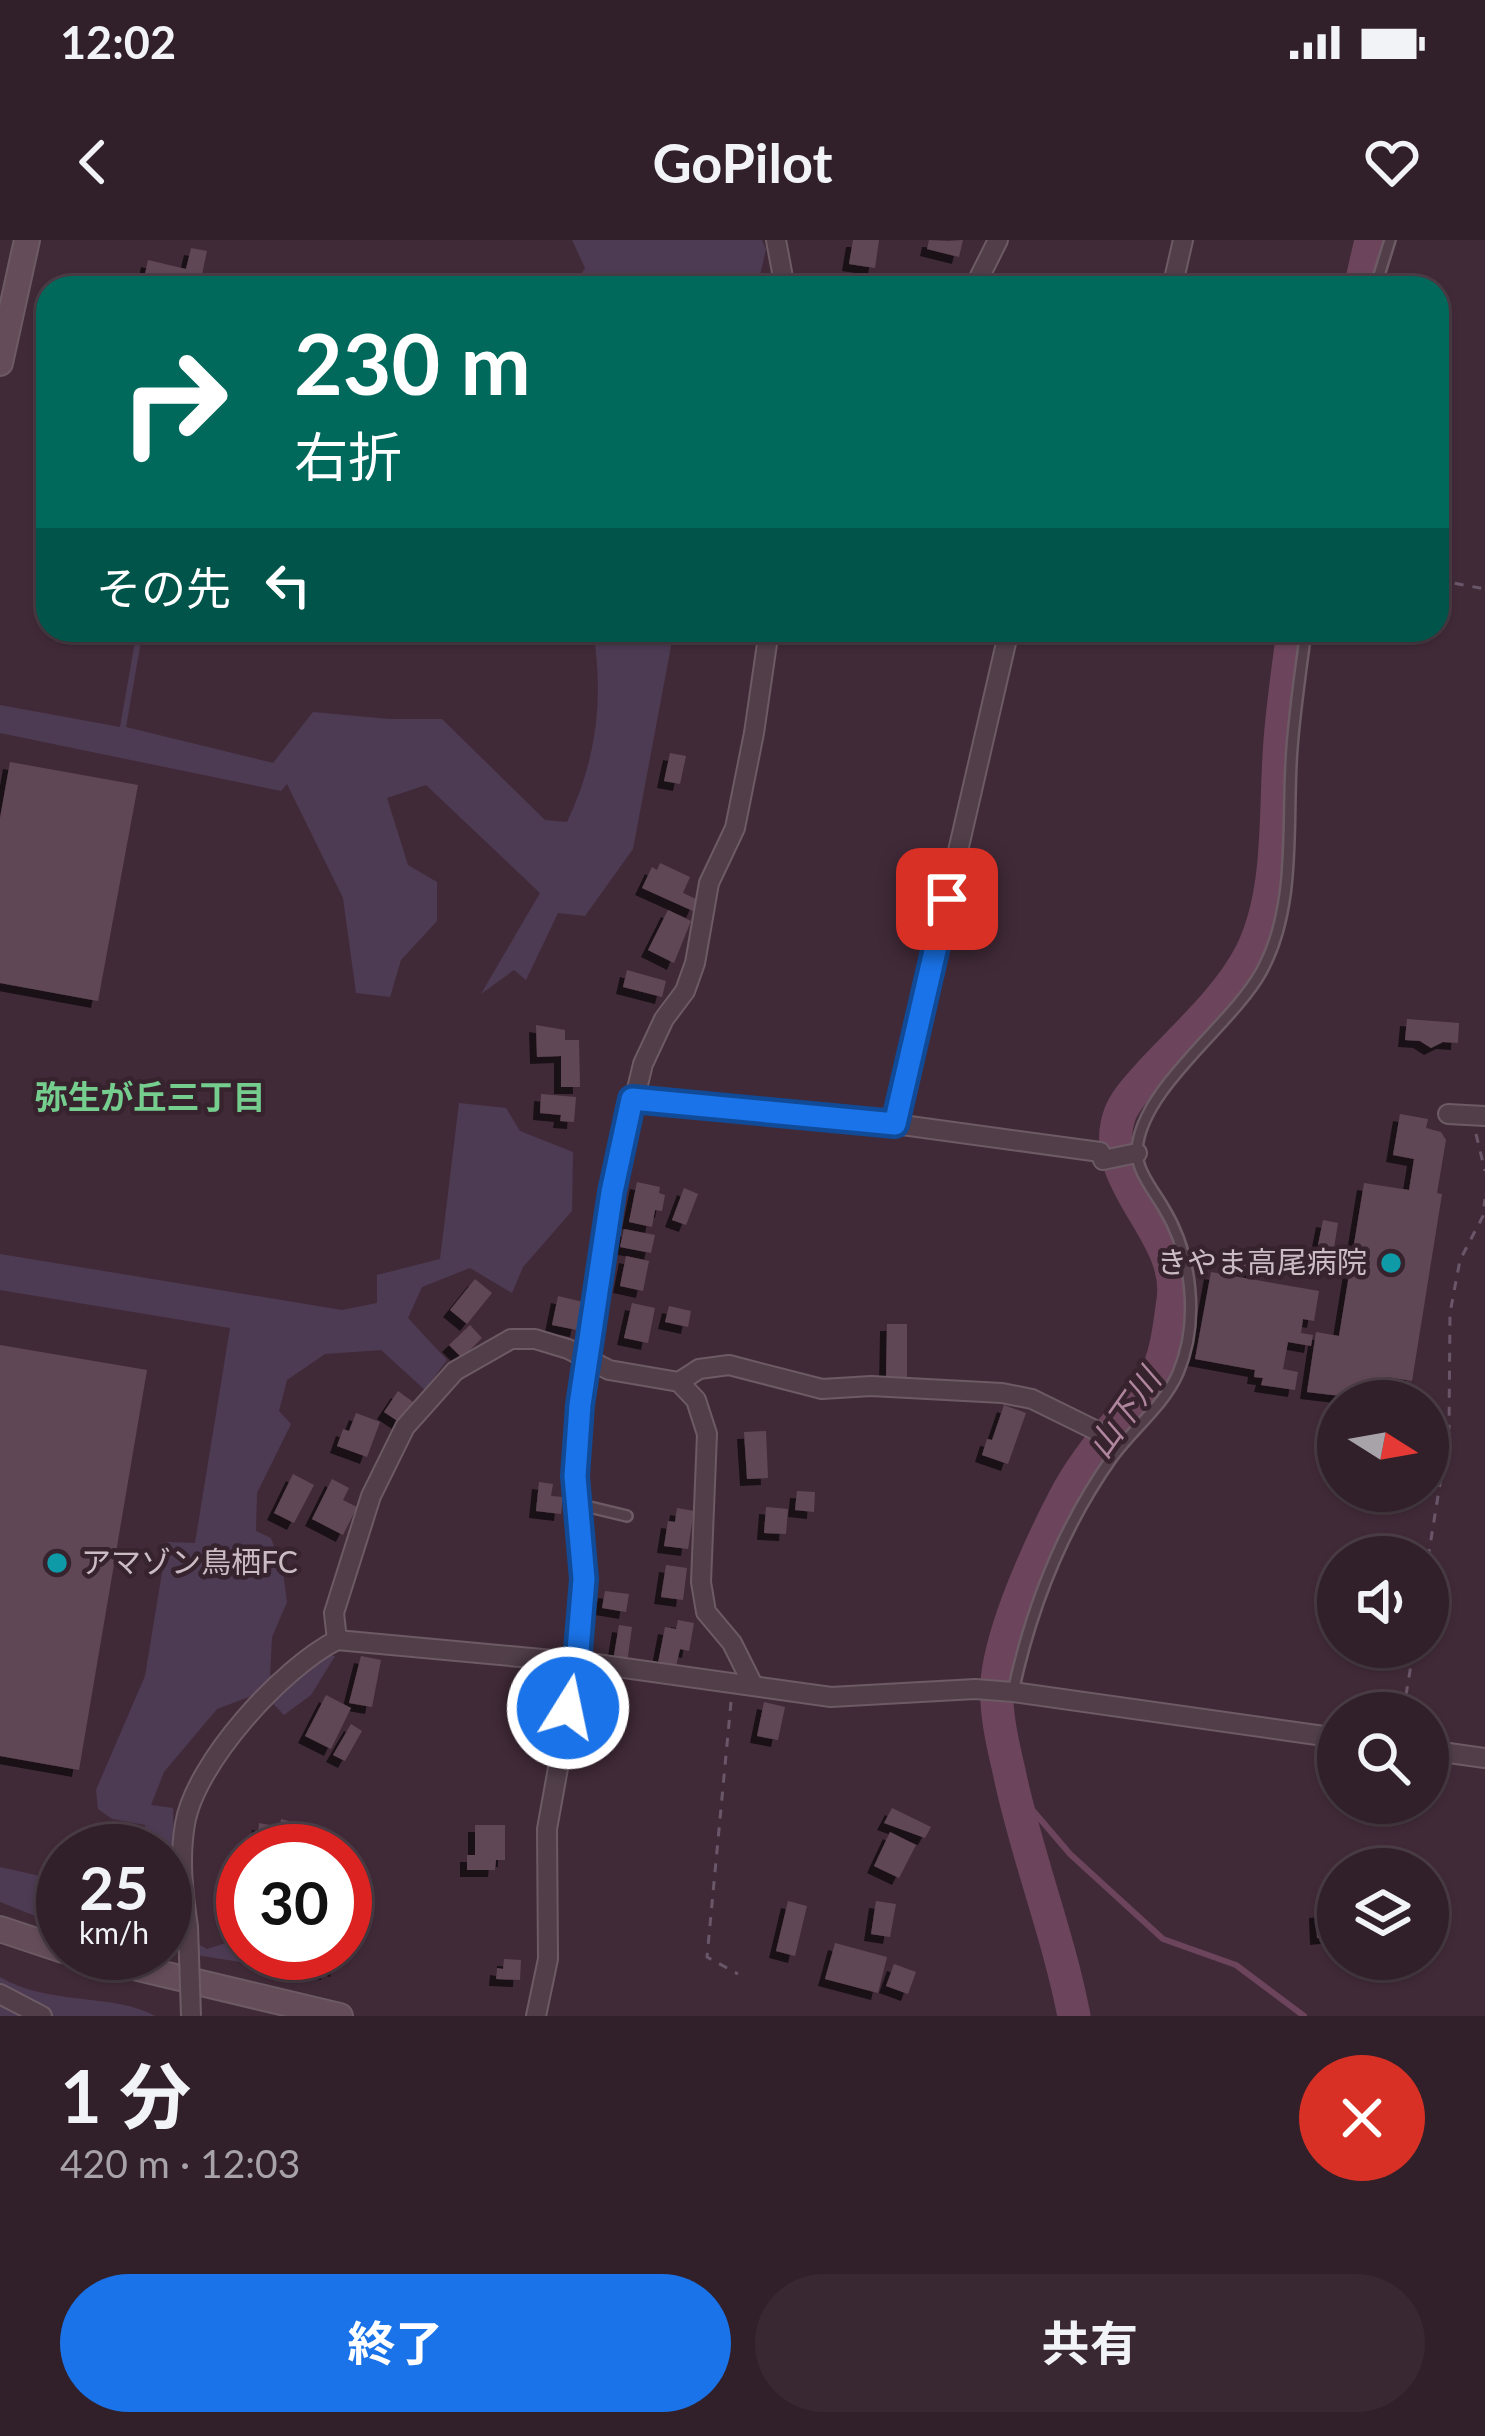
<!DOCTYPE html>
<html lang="ja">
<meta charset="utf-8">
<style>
body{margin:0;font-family:Lato,"Noto Sans JP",sans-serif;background:#392832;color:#f1f3f6;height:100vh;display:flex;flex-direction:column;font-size:45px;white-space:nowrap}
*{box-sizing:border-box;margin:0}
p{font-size:39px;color:#a8a3a8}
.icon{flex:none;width:66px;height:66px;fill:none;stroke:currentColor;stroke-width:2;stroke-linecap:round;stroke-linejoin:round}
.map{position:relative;height:1776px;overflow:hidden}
.side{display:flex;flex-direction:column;background:#31202a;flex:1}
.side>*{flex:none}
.hud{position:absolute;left:36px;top:36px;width:1413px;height:366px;border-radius:36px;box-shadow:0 3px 9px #0004,0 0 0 3px #4c3e47;background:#00695c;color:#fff;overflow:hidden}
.needle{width:78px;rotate:101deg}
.tools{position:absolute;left:1317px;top:1140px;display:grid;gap:24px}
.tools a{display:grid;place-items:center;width:132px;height:132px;border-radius:50%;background:#31202a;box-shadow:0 3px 9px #0004,0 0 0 3px #4c3e47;font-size:60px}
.speed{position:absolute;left:36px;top:1584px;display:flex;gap:24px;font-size:60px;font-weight:700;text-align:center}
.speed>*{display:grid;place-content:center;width:156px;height:156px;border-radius:50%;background:#31202a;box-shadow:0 3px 9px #0004,0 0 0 3px #4c3e47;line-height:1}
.speed small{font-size:30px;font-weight:400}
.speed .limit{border:18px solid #d22;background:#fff;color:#111}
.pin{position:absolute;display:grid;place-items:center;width:102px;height:102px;color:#fff;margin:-51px;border-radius:24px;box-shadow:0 6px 18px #0006}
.me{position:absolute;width:132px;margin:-66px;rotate:10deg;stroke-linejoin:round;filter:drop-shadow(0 0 9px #0008)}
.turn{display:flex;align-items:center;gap:42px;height:252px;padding:0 60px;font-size:54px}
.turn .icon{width:156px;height:156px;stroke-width:2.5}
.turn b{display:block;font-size:84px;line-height:102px}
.then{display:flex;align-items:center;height:114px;padding:0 60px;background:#0003;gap:24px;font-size:45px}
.round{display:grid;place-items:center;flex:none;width:126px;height:126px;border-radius:63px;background:#392832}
.overview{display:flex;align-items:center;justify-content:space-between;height:204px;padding:0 60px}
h1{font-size:72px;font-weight:700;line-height:90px}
.primary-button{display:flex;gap:24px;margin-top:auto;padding:24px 60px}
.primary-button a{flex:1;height:138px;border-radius:72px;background:#1a73e8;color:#fff;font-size:48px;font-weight:700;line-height:138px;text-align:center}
.primary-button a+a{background:#392832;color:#f1f3f6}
.status{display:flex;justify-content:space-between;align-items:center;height:84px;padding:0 60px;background:#31202a;direction:ltr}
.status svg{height:33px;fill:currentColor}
header{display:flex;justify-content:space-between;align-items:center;height:156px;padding:0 60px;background:#31202a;font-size:54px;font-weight:700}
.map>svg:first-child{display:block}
.green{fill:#4d3b54}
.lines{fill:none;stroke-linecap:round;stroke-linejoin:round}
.stream{stroke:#6c455c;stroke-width:6}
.river{stroke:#6c455c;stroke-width:33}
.building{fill:#614755;filter:url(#shadow)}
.lane-casing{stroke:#6c5a64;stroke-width:14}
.street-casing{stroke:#6c5a64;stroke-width:22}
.secondary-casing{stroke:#6c5a64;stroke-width:28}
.path{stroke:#695769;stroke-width:3;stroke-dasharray:9 9;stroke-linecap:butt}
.lane{stroke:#513e49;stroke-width:9}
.street{stroke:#513e49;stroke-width:18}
.secondary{stroke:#644d59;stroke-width:24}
.street-bridge-casing{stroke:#6c5a64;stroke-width:22;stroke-linecap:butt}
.street-bridge{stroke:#513e49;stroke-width:18}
.route-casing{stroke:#114b97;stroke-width:30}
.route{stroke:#1a73e8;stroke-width:21}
.culture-dot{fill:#0f9aa8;stroke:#37232e;stroke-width:4.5}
.labels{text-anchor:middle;stroke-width:9;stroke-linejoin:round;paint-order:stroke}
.poi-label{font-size:30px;fill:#cbbcc4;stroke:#37232e;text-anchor:end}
.neighbourhood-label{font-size:33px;font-weight:bold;fill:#75cd8e;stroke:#37232e}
.water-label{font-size:33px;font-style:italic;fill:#af869e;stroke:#37232e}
</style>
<div class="status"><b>12:02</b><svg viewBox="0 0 49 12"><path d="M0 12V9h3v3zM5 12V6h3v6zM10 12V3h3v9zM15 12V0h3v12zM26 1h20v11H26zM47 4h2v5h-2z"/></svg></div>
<header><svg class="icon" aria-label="back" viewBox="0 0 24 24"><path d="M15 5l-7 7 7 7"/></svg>GoPilot<svg class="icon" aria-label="heart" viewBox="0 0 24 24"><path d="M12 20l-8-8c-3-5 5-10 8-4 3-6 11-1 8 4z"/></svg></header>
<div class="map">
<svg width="1485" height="1776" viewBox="0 0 1485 1776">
<defs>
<filter id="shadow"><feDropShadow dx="-7" dy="7" stdDeviation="0" flood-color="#0009"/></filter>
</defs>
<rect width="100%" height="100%" fill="#412a38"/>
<g class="green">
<path d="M572,0H762L766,9L757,48H573L585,28Z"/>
<path d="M137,390H143L126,487L273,523L313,472L389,479H442L545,580L567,582C597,519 604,458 593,390H674L633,609L585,676L558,673L526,740L514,730L481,754L540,653L426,545L387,558L408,625L437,642V681L401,720L390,757L356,753L343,658L287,544L281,551L0,493V465L120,487Z"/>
<path d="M459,863L506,868L520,891L573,912L572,971L523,1027L512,1053L470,1028L422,1047L408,1078L447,1120L425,1150L381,1110L325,1114L287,1140L279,1171L291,1184L257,1253L256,1291L271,1298L283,1332L287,1362L272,1397L270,1435L287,1442L320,1413L335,1416L311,1455L284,1475L262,1452L217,1469L164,1532L151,1565L173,1568L176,1692L207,1709L226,1703L240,1722L165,1710V1611H142L145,1585L112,1579L98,1569L96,1550L145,1436L167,1302L195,1303L230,1088L0,1050V1014L342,1070L377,1063V1035L440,1019Z"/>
<path d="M0,1627L63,1641V1687L0,1662Z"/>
<path d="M0,1737C48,1766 115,1753 155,1776H0Z"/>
</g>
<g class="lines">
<path class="stream" d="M1016,1564L1029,1566L1070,1614L1163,1699L1236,1725L1304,1776"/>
<g class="river">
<path d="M1360,48L1371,0"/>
<path d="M1074,1776C1058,1693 1026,1614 1009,1531C1002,1501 995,1471 997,1441C1002,1387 1041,1303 1066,1255C1080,1229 1100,1203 1119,1181C1131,1168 1146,1154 1154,1139C1167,1114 1169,1088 1173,1060C1183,993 1095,942 1120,874C1126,858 1141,844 1152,831C1186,794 1228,758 1251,713C1280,654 1275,581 1279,516C1281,474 1288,432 1293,390"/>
</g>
</g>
<g class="building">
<path d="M853,0H879L875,28L849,24Z"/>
<path d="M929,0L948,1L963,0L959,17L927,9Z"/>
<path d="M191,8L207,11L199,48H142L148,20L186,29Z"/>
<path d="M670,513L686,516L680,544L664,541Z"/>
<path d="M10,522L138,545L98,761L0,743V578Z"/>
<path d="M660,623L690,637L683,653L698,660L693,671L642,648L652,627L657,630Z"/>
<path d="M668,670L691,681L674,723L648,710Z"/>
<path d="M627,730L666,741L662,757L623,747Z"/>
<path d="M1407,779L1459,783L1458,803L1443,802L1431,808L1420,801L1405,800Z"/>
<path d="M536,785L565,790V800H579L580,847H561V816L537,817Z"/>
<path d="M541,854L576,857L574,882L560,881L561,875L540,873Z"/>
<path d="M1400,874L1428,879L1426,888L1441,892L1446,900L1437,953L1442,954L1412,1141L1387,1137L1383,1161L1307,1152L1316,1092L1339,1096L1364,943L1409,950L1414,919L1393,915Z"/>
<path d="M637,942L660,947L659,953L665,955L662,971L655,970L652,987L629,982Z"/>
<path d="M684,948L698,954L686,985L672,980Z"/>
<path d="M1323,980L1338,983L1334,1008L1318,1005Z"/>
<path d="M624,989L655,995L651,1013L620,1007Z"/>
<path d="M626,1016L649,1021L643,1051L620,1046Z"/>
<path d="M1231,1018L1262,1024L1260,1037L1229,1031Z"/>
<path d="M1211,1032L1319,1051L1314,1081L1303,1079L1301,1093L1313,1095L1311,1106L1288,1102L1283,1129L1298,1132L1295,1150L1261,1145L1263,1138L1254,1137L1255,1130L1195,1119Z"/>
<path d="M475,1039L492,1053L467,1084L450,1070Z"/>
<path d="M558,1056L583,1062L577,1090L552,1085Z"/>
<path d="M632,1063L655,1068L648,1103L624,1098Z"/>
<path d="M669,1066L691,1071L688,1087L665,1082Z"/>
<path d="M887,1084H907V1138L886,1139Z"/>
<path d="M470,1085L482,1098L462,1118L449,1105Z"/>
<path d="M0,1105L147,1130L79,1530L0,1516Z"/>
<path d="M398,1151L413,1162L399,1182L384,1172Z"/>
<path d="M1004,1165L1026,1173L1008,1224L982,1215L987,1199L992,1200Z"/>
<path d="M356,1173L380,1182L367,1217L337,1206L343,1189L349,1191Z"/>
<path d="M766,1191L768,1238L747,1239L744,1192Z"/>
<path d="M293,1234L314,1245L294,1283L274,1273Z"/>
<path d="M332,1239L349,1248L343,1260L357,1267L343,1295L312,1279Z"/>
<path d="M539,1242L553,1244L551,1256L563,1257L561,1274L536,1271Z"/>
<path d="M797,1251L815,1252L814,1272L795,1270Z"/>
<path d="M766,1267L788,1269L786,1294L764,1293Z"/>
<path d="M677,1268L694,1271L688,1309L664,1306L668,1281L675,1282Z"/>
<path d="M666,1325L687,1328L683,1360L661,1357Z"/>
<path d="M605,1351L629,1354L626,1372L602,1368Z"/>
<path d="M678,1380L694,1383L689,1411L680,1409L676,1426L658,1423L665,1387L676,1389Z"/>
<path d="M619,1385L632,1387L627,1423L613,1421Z"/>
<path d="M361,1416L381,1420L372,1467L349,1463Z"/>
<path d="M326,1455L351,1468L331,1509L305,1496Z"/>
<path d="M764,1462L785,1467L778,1500L757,1496Z"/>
<path d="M351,1484L362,1491L345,1521L333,1515Z"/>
<path d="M892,1568L931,1587L925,1598L884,1583Z"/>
<path d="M281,1579L292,1582L283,1611H257L259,1583L280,1587Z"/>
<path d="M475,1585H505V1620H496L495,1630H467V1615H475Z"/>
<path d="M890,1592L916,1605L899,1638L874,1626Z"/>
<path d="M356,1657L373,1660L365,1697L360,1696L358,1706L346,1703Z"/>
<path d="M788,1661L807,1666L795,1716L776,1711Z"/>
<path d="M876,1661L896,1664L890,1697L871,1694Z"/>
<path d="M1335,1669L1336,1696L1317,1698L1316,1671Z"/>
<path d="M835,1703L887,1717L878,1753L825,1739Z"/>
<path d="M279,1713H341L337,1730L329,1728L328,1733L301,1728L303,1720Z"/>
<path d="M504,1719L521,1720L520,1740L496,1739L497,1728L503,1729Z"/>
<path d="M894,1724L916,1732L908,1754L886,1746Z"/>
</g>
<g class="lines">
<defs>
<g id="lane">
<path d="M1375,48L1390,0"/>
<path d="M577,1264L627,1276"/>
<path d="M1013,1452C1031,1368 1061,1290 1111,1219C1132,1189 1163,1167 1178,1133C1200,1081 1192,1014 1163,967C1153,950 1136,930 1137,910C1141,848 1231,786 1261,732C1298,666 1286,580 1292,508C1295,468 1301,429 1306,390"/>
</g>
<g id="street">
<path d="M776,0L785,48"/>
<path d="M974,48L998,0"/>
<path d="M1172,48L1183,0"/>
<path d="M632,859L895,884L1100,912L1103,920L1137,913"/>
<path d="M1448,874L1485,876"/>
<path d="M895,884L1009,390"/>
<path d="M679,1142L699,1129L729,1125L822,1149L871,1146L1002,1153L1032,1159L1097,1191"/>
<path d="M337,1400L334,1373L371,1256L405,1187L455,1131L511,1099H535L568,1109L609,1130L679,1142L696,1160L707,1194L701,1342L706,1372L732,1403L753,1445"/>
<path d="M1428,1510L1485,1518"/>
<path d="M188,1687C183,1653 179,1619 185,1584C195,1523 282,1428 337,1400L596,1424L831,1457L975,1449L1013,1452L1338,1498"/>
<path d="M0,1754L42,1776"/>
<path d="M536,1776L548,1719L547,1589L577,1423L585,1339L575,1236L580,1165L612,952L643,824L664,779L685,751L695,723L709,643L735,588L754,493L769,390"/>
</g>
<g id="secondary">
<path d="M0,123L27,0"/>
<path d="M0,1689L63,1710"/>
<path d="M75,1713L340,1776"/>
</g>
</defs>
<use href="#lane" class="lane-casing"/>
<use href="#street" class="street-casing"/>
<use href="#secondary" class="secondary-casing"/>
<g class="path">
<path d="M1437,340L1485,349"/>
<path d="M1476,894L1485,931"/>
<path d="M1428,1318L1449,1188L1450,1073L1460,1020L1483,976L1485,959"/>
<path d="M731,1462L707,1717L738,1734"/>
<path d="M1403,1473L1414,1407"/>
</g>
<use href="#lane" class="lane"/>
<use href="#street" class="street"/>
<use href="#secondary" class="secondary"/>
<defs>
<path id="street-bridge" d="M188,1687L191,1776"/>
</defs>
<use href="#street-bridge" class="street-bridge-casing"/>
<use href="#street-bridge" class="street-bridge"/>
</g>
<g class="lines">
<defs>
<path id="route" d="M568,1468L577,1423L584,1339L575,1236L580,1165L612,952L632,859L895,884L947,659"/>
</defs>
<use href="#route" class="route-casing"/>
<use href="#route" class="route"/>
</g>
<g class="culture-dot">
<circle cx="1391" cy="1023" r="12"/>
<circle cx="57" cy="1323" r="12"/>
</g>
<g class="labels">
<g class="poi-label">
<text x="1367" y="1033">きやま高尾病院</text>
<text x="81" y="1333" text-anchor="start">アマゾン鳥栖FC</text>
</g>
<g class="neighbourhood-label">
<text x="150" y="869">弥生が丘三丁目</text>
</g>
<g class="water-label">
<text transform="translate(1124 1173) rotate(-55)" y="12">山下川</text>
</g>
</g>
</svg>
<div class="tools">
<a><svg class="needle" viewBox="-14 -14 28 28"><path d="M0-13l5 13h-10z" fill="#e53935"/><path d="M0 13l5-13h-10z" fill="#a8a3a8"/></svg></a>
<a><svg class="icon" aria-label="sound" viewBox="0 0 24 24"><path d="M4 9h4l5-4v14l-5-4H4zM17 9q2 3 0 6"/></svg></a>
<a><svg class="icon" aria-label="search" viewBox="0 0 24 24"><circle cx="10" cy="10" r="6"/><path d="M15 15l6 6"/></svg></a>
<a><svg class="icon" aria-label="layers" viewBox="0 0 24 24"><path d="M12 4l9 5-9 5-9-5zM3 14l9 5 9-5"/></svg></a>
</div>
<div class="speed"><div>25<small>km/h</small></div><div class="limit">30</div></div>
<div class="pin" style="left:947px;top:659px;background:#d93025"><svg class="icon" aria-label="arrive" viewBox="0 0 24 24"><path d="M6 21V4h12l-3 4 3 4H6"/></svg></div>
<svg class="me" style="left:568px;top:1468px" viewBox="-20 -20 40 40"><circle r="17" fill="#1a73e8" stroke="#fff" stroke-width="3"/><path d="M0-11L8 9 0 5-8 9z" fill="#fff"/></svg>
<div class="hud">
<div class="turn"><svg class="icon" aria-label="right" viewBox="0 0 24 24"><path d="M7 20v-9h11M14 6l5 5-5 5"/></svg><div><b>230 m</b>右折</div></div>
<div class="then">その先<svg class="icon" aria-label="left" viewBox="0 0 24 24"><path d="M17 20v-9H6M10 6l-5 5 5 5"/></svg></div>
</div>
</div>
<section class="side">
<div class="overview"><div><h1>1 分</h1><p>420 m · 12:03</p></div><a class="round" style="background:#d93025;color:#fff"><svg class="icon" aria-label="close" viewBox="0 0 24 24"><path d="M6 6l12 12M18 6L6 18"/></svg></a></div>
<div class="primary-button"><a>終了</a><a>共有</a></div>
</section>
